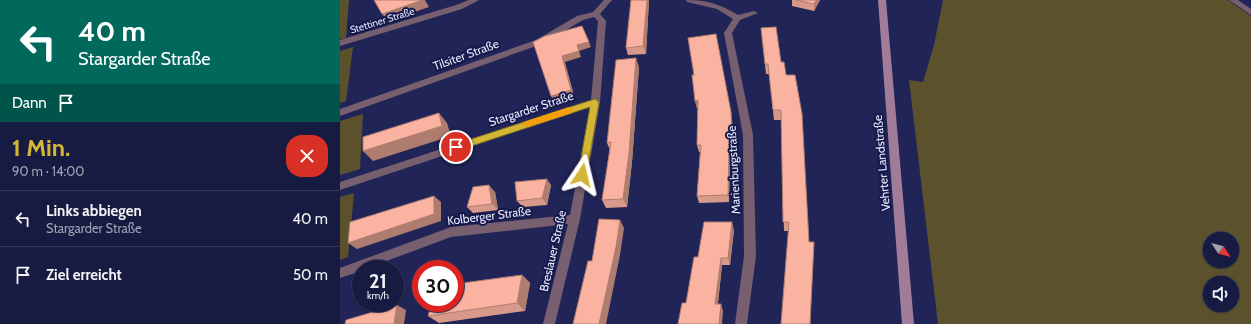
<!DOCTYPE html>
<html lang="de">
<meta charset="utf-8">
<style>
body{margin:0;font-family:Cabin,sans-serif;background:#25284c;color:#f1f3f6;height:100vh;display:flex;flex-direction:column;font-size:15px;white-space:nowrap}
*{box-sizing:border-box;margin:0}
p{font-size:13px;color:#9fa1b1}
.icon{flex:none;width:22px;height:22px;fill:none;stroke:currentColor;stroke-width:2;stroke-linecap:round;stroke-linejoin:round}
.map{position:relative;flex:1;overflow:hidden}
.sheet{display:flex;flex-direction:column;background:#181b41;width:340px}
.sheet>*{flex:none}
.banner{background:#00695c;color:#fff;overflow:hidden}
.needle{width:26px;rotate:126deg}
.buttons{position:absolute;left:863px;top:232px;display:grid;gap:8px}
.buttons a{display:grid;place-items:center;width:36px;height:36px;border-radius:50%;background:#181b41;box-shadow:0 1px 3px #0004,0 0 0 1px #36395a;font-size:20px}
.speed{position:absolute;left:12px;top:260px;display:flex;gap:8px;font-size:20px;font-weight:700;text-align:center}
.speed>*{display:grid;place-content:center;width:52px;height:52px;border-radius:50%;background:#181b41;box-shadow:0 1px 3px #0004,0 0 0 1px #36395a;line-height:1}
.speed small{font-size:10px;font-weight:400}
.speed .limit{border:6px solid #d22;background:#fff;color:#111}
.pin{position:absolute;display:grid;place-items:center;width:34px;height:34px;color:#fff;margin:-17px;border:2px solid #fff;border-radius:50%;box-shadow:0 1px 4px #0007}
.me{position:absolute;width:44px;margin:-22px;rotate:10deg;stroke-linejoin:round;filter:drop-shadow(0 0 3px #0008)}
.turn{display:flex;align-items:center;gap:14px;height:84px;padding:0 12px;font-size:18px}
.turn .icon{width:52px;height:52px;stroke-width:2.5}
.turn b{display:block;font-size:28px;line-height:34px}
.then{display:flex;align-items:center;height:38px;padding:0 12px;background:#0003;gap:8px;font-size:15px}
.round{display:grid;place-items:center;flex:none;width:42px;height:42px;border-radius:16px;background:#25284c}
.summary{display:flex;align-items:center;justify-content:space-between;height:68px;padding:0 12px}
h1{font-size:24px;font-weight:700;line-height:30px;color:#d3b635}
ul{padding:0;list-style:none}
li{display:flex;align-items:center;gap:12px;height:56px;padding:0 12px;border-top:1px solid #36395a}
li div{flex:1}
li b{display:block;font-size:15px}
li em{font-style:normal}
main{display:flex;flex:1;min-height:0}
.map>svg:first-child{display:block}
.green{fill:#5b522d;fill-rule:evenodd}
.lines{fill:none;stroke-linecap:round;stroke-linejoin:round}
.street{fill:#775f70;fill-rule:evenodd}
.secondary{fill:#a17c98;fill-rule:evenodd}
.wall{fill:#d79a8a}
.shaded-wall{fill:#af7d70}
.building{fill:#fab3a0;stroke:#af7d70}
.route{fill:#d3b635;stroke:#897622}
.slow{fill:#f59e0b}
.labels{text-anchor:middle;stroke-width:4;stroke-linejoin:round;paint-order:stroke}
.far-street-label{font-size:10px;fill:#e6eafe;stroke:#17194b}
.street-label{font-size:12px;fill:#e6eafe;stroke:#17194b}
</style>
<main>
<section class="sheet">
<div class="banner">
<div class="turn"><svg class="icon" aria-label="left" viewBox="0 0 24 24"><path d="M17 20v-9H6M10 6l-5 5 5 5"/></svg><div><b>40 m</b>Stargarder Straße</div></div>
<div class="then">Dann<svg class="icon" aria-label="arrive" viewBox="0 0 24 24"><path d="M6 21V4h12l-3 4 3 4H6"/></svg></div>
</div>
<div class="summary"><div><h1>1 Min.</h1><p>90 m · 14:00</p></div><a class="round" style="background:#d93025;color:#fff"><svg class="icon" aria-label="close" viewBox="0 0 24 24"><path d="M6 6l12 12M18 6L6 18"/></svg></a></div>
<ul>
<li><svg class="icon" aria-label="left" viewBox="0 0 24 24"><path d="M17 20v-9H6M10 6l-5 5 5 5"/></svg><div><b>Links abbiegen</b><p>Stargarder Straße</p></div><em>40 m</em></li>
<li><svg class="icon" aria-label="arrive" viewBox="0 0 24 24"><path d="M6 21V4h12l-3 4 3 4H6"/></svg><div><b>Ziel erreicht</b></div><em>50 m</em></li>
</ul>
</section>
<div class="map">
<svg width="911" height="324" viewBox="0 0 911 324">
<rect width="100%" height="100%" fill="#202457"/>
<g class="green">
<path d="M0,0H9L6,38L0,39Z"/>
<path d="M603,0H888L911,16V324H598L569,80L583,82L594,45ZM870,239H892V261H870ZM870,283H892V305H870Z"/>
<path d="M13,47L6,101L0,103V51Z"/>
<path d="M23,114L20,169L0,175V121Z"/>
<path d="M14,193L8,257L0,260V197Z"/>
</g>
<g class="lines">
<g class="street">
<path d="M129,0H139L122,9L0,46V40L116,5Z"/>
<path d="M264,0H272L260,14L266,21L260,102L240,219L215,324H203L228,224L111,237L25,269H21V271L0,278V268L111,227L230,215L250,107L0,190V182L251,100L258,21L254,17L243,20L202,44L0,116V109L196,40L237,16L253,12Z"/>
<path d="M346,0C367,0 380,4 398,15L414,11L418,13L400,20L392,33L413,135L416,256L407,324H395L404,256L403,135L384,33L393,19L377,9L347,2Z"/>
<path d="M889,0H898L911,9V15Z"/>
</g>
<path class="secondary" d="M538,0H546L574,324H562Z"/>
</g>
<g class="wall">
<path d="M291,0H309L306,54L288,55L286,48Z"/>
<path d="M452,0H480L474,11L452,6Z"/>
<path d="M436,27L470,324L448,231H444L441,120H434L429,74H426L421,28Z"/>
<path d="M299,67L292,162L287,207L266,208L262,200L270,150L267,143Z"/>
<path d="M355,101L392,119L393,150H390L389,202L359,203L357,196L360,152H359L357,145L358,108H357Z"/>
<path d="M211,185L207,205L183,207L177,201Z"/>
<path d="M155,192L158,210L133,213L127,207Z"/>
<path d="M394,230L390,265H382L378,304L383,311L346,303Z"/>
<path d="M182,275L190,283L185,311L99,323L88,316Z"/>
</g>
<g class="shaded-wall">
<path d="M83,0H85L89,7L48,21L42,14Z"/>
<path d="M307,0H309L306,54L303,46Z"/>
<path d="M476,0H480L474,11V4Z"/>
<path d="M249,42L251,47L239,51L241,57L225,62L234,95L214,102L211,96L222,56L237,45Z"/>
<path d="M296,58L299,67L292,162L287,207L283,199Z"/>
<path d="M358,100L360,108H357L355,101Z"/>
<path d="M391,112L392,119L393,150L392,142Z"/>
<path d="M99,113L107,123L111,136L33,161L23,151Z"/>
<path d="M389,143L390,150L389,202L388,195Z"/>
<path d="M207,179L211,185L207,205L202,198Z"/>
<path d="M149,185L155,192L158,210L152,204Z"/>
<path d="M94,196L101,202V221L17,249L8,243Z"/>
<path d="M280,220L284,228L280,255L266,324H259Z"/>
<path d="M392,222L394,230L390,265L388,258Z"/>
<path d="M381,258L382,265L377,311L375,304Z"/>
<path d="M182,275L190,283L185,311L177,303Z"/>
<path d="M381,304L383,311L382,324H379Z"/>
<path d="M57,305L66,310L64,324H54Z"/>
</g>
<g class="building">
<path d="M34,0H83L42,14Z"/>
<path d="M291,0H307L303,46L286,48Z"/>
<path d="M456,0H476L474,4Z"/>
<path d="M242,26L249,42L237,45L239,51L222,56L231,90L211,96L193,42L205,36Z"/>
<path d="M436,27L441,62H444L446,75H455L462,114L469,242H474L470,324H441L449,222H443L441,110H433L428,64H425L421,28Z"/>
<path d="M376,34L391,112L392,142L389,143L388,195L357,196L361,145H357L358,100L355,101L352,75H354L348,38Z"/>
<path d="M296,58L289,153L283,199L262,200L271,142L267,143L276,60Z"/>
<path d="M99,113L102,126L23,151V137Z"/>
<path d="M207,179L202,198L177,201L175,182Z"/>
<path d="M149,185L152,204L127,207L133,187Z"/>
<path d="M94,196V214L8,243L10,222Z"/>
<path d="M259,219L280,220L276,247L259,324H233L248,261H252Z"/>
<path d="M364,222H392L388,258H381L375,304H381L379,324H338L342,303H346L354,257H358Z"/>
<path d="M182,275L177,303L88,316L92,303H115V284Z"/>
<path d="M57,305L54,324H5L6,320Z"/>
</g>
<path class="route" d="M255,99L259,102L246,178H239L238,175L250,107L116,151L111,147L113,145Z"/>
<path class="slow" d="M229,107L233,110L232,113L187,127L182,124L184,122Z"/>
<g class="labels">
<g class="far-street-label">
<text transform="translate(42 20) rotate(-17)" y="4">Stettiner Straße</text>
</g>
<g class="street-label">
<text transform="translate(126 55) rotate(-20)" y="4">Tilsiter Straße</text>
<text transform="translate(191 109) rotate(-18)" y="4">Stargarder Straße</text>
<text transform="translate(542 163) rotate(-95)" y="4">Vehrter Landstraße</text>
<text transform="translate(394 170) rotate(-93)" y="4">Marienburgstraße</text>
<text transform="translate(149 216) rotate(-7)" y="4">Kolberger Straße</text>
<text transform="translate(213 251) rotate(-77)" y="4">Breslauer Straße</text>
</g>
</g>
</svg>
<div class="buttons">
<a><svg class="needle" viewBox="-14 -14 28 28"><path d="M0-13l5 13h-10z" fill="#e53935"/><path d="M0 13l5-13h-10z" fill="#9fa1b1"/></svg></a>
<a><svg class="icon" aria-label="sound" viewBox="0 0 24 24"><path d="M4 9h4l5-4v14l-5-4H4zM17 9q2 3 0 6"/></svg></a>
</div>
<div class="speed"><div>21<small>km/h</small></div><div class="limit">30</div></div>
<div class="pin" style="left:116px;top:147px;background:#d93025"><svg class="icon" aria-label="arrive" viewBox="0 0 24 24"><path d="M6 21V4h12l-3 4 3 4H6"/></svg></div>
<svg class="me" style="left:242px;top:175px" viewBox="-20 -20 40 40"><path d="M0-17L14 15 0 8-14 15z" fill="#d3b635" stroke="#fff" stroke-width="4"/></svg>
</div>
</main>
